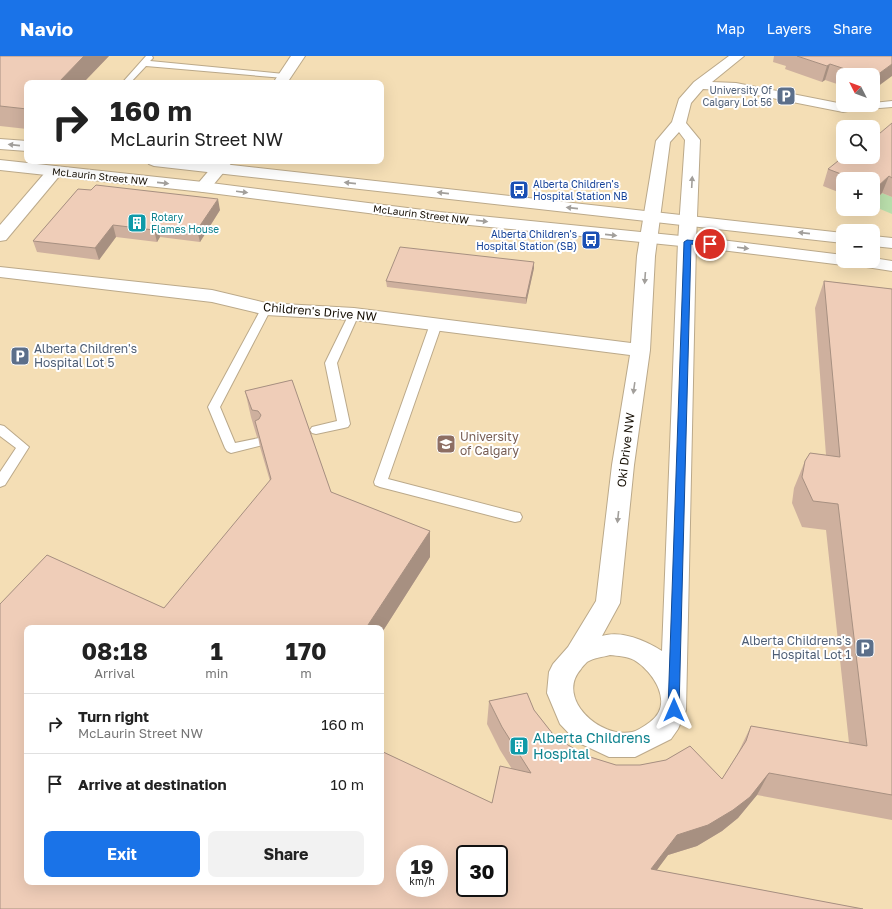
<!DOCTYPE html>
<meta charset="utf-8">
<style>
body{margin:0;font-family:"Golos Text",sans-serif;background:#f2f2f2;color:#222;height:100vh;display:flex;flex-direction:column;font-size:15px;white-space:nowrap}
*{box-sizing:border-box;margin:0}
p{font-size:13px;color:#767676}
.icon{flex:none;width:22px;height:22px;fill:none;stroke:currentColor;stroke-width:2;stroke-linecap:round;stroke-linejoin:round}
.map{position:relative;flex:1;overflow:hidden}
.details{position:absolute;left:24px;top:569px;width:360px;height:260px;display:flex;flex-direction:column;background:#fff;border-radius:8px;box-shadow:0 4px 16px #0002}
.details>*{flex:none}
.top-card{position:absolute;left:24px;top:24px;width:360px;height:84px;border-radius:8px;box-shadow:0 4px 16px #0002;background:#fff;color:#222;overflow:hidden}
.needle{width:26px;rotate:312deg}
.fabs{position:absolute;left:836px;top:12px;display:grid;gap:8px}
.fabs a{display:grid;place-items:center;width:44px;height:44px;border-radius:8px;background:#fff;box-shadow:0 4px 16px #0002;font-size:20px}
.speed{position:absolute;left:396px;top:789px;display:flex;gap:8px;font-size:20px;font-weight:700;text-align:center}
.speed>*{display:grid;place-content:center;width:52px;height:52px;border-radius:50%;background:#fff;box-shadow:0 4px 16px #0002;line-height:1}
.speed small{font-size:10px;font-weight:400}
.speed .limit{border:2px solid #111;border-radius:6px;background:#fff;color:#111}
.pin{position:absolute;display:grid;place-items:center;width:34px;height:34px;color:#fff;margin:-17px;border:2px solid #fff;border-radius:50%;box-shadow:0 1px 4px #0007}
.me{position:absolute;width:44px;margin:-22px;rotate:0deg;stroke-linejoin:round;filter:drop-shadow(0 0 3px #0008)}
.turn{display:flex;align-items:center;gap:14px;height:84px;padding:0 20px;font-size:18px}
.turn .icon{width:52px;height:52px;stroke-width:2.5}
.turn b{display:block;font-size:28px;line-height:34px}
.eta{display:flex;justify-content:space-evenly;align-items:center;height:68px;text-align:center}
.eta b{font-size:24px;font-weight:700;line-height:28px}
.button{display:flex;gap:8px;margin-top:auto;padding:8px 20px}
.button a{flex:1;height:46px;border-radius:8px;background:#1a73e8;color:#fff;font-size:16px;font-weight:700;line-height:46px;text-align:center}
.button a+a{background:#f2f2f2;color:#222}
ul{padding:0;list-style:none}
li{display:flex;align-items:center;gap:12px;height:60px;padding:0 20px;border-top:1px solid #e0e0e0}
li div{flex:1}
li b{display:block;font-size:15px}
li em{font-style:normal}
header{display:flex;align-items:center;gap:24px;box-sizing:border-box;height:56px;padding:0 20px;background:#1a73e8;color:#fff}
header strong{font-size:19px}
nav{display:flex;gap:22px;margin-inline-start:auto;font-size:14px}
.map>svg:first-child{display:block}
.built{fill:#f4deb5;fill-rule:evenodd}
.green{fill:#badfac}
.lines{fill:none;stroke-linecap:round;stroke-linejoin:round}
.service-casing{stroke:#bba98a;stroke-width:2}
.minor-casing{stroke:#bba98a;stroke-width:2}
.tertiary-casing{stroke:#bba98a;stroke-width:2}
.service{fill:#fff;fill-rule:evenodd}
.minor{fill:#fff;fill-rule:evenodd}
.tertiary{fill:#fff;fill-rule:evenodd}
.wall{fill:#ceb09e;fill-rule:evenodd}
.shaded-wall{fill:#a79081}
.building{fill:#efcdb8;stroke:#a79081;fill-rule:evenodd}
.oneway{fill:#a29f9b}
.route{fill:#1a73e8;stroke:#114b97}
.labels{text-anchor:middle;stroke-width:4;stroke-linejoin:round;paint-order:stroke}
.far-service-label{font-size:10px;fill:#4e5e75;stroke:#fff;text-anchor:end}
.far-street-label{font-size:10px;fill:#171005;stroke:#fff}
.far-transit-label{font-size:10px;fill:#164399;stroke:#fff;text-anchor:start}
.far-culture-label{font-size:10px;fill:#0d838f;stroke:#fff;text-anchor:start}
.street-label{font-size:12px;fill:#171005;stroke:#fff}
.service-label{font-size:12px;fill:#4e5e75;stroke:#fff;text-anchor:start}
.education-label{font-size:12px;fill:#785e54;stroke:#fff;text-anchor:start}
.near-culture-label{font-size:14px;fill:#0d838f;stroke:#fff;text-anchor:start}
</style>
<header>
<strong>Navio</strong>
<nav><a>Map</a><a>Layers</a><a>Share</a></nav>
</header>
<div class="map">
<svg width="892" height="853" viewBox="0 0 892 853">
<rect width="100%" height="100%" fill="#fce9c8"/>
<path class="built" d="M0,0H892V853H0ZM843,19H873V49H843ZM27,27H381V105H27ZM843,71H873V101H843ZM843,123H873V153H843ZM843,175H873V205H843ZM27,572H381V826H27ZM405,798H439V832H405ZM465,798H499V832H465Z"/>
<path class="green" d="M882,137L892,141V158L873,150V146Z"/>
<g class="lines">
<defs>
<g id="service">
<path d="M146,0H152L153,2L150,5L284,18L288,20L284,22L146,10L130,27H122Z"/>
<path d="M892,45V51L843,55L839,52L843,49H873V47Z"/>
<path d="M266,250L271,253L220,351L235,387L259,382L263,383L265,386L263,389L231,397L227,395L225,392L208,351L261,253Z"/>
<path d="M354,255L359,258L337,307L350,368L348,371L344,372L316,378L312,377L310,374L312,371L337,365L325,307L349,258Z"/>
<path d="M436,264L442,268L388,423L515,456L520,457L522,461L520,465L515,466L380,431L375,429L374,426L430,268Z"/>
<path d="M0,369L4,370L29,391L5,429L0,431V416L16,392L0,380Z"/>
</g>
<g id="minor">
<path d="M291,0H305L287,27H273Z"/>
<path d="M729,0H744L712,26L736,27L843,48L848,49L850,52L848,55L843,56L736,35L703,33L691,47L686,67L700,84L696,186L686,654L678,673L671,683L635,701H609L577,686L560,668L547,637L549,616L553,608L568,591L596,545L612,409L630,299L354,264L266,259L212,246L0,221V211L212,234L266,247L354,252L631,287L637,200L656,85L672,66L679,43L694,26ZM679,76L685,84L678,186L662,595C645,584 621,574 602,580L620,547L634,409L650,294L655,200L670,86ZM610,599C618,600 627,600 634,604C653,615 675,648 650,666C646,669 637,675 632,676C600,683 555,642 581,613C582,611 585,608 587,606C593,602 603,601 610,599Z"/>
<path d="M217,105H233L209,134L203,136L197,134L195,131Z"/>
<path d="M55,110L61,112L63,115L61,118L6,184L0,185V169L49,112Z"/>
</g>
<g id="tertiary">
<path d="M0,83L27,85V95L0,93Z"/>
<path d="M0,104L203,126L439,156L721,184L843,199V205H873V202L892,205V215L847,208L843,209L721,194L439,166L203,136L0,114Z"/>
<path d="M146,105H196L843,177V187L154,110L149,108Z"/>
<path d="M873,180L892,182V192L873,190Z"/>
</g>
</defs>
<use href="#service" class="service-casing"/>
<use href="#minor" class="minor-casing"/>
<use href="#tertiary" class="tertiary-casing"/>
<use href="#service" class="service"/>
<use href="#minor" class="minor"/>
<use href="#tertiary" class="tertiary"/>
</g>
<g class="wall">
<path d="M0,0H109L83,27H27V73L0,70Z"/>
<path d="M774,0H892L873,34V19H843V30L825,24L822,26L785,13L786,10L773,6Z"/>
<path d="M892,67V141L882,137L873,146V123H843V138L823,130L828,113L873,101Z"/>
<path d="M78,133L220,154L200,186L160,181L157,186L116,181L99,204L37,196L33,185Z"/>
<path d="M534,206V212L526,248L387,231L386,225Z"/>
<path d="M824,225L892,233V764L757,739L738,762L722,775L697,790L668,799L656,814L863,853H0V548L47,499L164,552L270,425L260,391L258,381H257L251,361L245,335L292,324L331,436L430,475V501L381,578V572H27V826H381V695L492,747L500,710L512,713L500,694L487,668L489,645L527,637L534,654L556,682L587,700L616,709H640L666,704L690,690L722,723L738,697L751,670L849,687L826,474L802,471L792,447L794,432L805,405L810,397L826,399L815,252ZM405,798H439V832H405ZM465,798H499V832H465Z"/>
</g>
<g class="shaded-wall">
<path d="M84,0H109L83,27H58Z"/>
<path d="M830,8L825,24L822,26L827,10Z"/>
<path d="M892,8V20L873,34V22Z"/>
<path d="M889,120L882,137L873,146V140L876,132Z"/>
<path d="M218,143L220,154L200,186L197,174Z"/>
<path d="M113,169L116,181L99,204L95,192Z"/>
<path d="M157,170L160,181L157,186L154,174Z"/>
<path d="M534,206V212L526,248V242Z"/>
<path d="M430,475V501L381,578V572H366Z"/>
<path d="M769,717L757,739L738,762L722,775L697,790L668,799L643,833L651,813L677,779Z"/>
</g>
<g class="building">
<path d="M0,0H84L58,27H27V53L0,50Z"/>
<path d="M797,0H892V8L873,22V19H863L830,8L827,10Z"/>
<path d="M892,67V122L889,120L876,132L873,130V123H854L828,113L843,101H873V83Z"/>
<path d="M96,129L218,143L197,174L157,170L154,174L113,169L95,192L33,185L78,133L91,134Z"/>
<path d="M400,191L534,206L526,242L386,225Z"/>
<path d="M824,225L892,233V739L769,717L750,741L733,754L708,769L677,779L651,813L863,853H0V548L47,499L164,552L271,423L255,365L259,363L261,359L258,355L252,354L245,335L292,324L331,436L430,475L366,572H27V826H381V695L492,747L500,710L531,717L502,671L489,645L527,637L534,654L556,682L587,700L616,709H640L666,704L690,690L722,723L746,685L751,670L867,690L838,448L813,445L802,421L805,405L810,397L840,401ZM405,798H439V832H405ZM465,798H499V832H465Z"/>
</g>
<defs><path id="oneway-solid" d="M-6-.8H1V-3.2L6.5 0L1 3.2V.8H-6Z"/></defs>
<g class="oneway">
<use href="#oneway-solid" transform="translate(14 89) rotate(-174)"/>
<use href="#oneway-solid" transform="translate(692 126) rotate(-87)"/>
<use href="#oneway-solid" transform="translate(163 127) rotate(6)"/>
<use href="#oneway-solid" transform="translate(350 127) rotate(-174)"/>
<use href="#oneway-solid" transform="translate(242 136) rotate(7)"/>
<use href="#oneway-solid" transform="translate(443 137) rotate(-174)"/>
<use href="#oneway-solid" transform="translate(572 152) rotate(-174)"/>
<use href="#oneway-solid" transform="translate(482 165) rotate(6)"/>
<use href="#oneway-solid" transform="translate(804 177) rotate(-174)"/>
<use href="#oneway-solid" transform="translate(611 179) rotate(6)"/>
<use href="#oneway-solid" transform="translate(743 192) rotate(7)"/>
<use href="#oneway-solid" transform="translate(645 222) rotate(94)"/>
<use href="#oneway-solid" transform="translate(634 332) rotate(98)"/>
<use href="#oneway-solid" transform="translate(618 461) rotate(96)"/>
</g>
<path class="route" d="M687,184L710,186L713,188L710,190L691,188L679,654L678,657L674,659L670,657L668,654L684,186Z"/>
<defs>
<symbol id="parking-square" viewBox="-11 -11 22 22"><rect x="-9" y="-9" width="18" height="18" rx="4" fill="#5c6f8a" stroke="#fff"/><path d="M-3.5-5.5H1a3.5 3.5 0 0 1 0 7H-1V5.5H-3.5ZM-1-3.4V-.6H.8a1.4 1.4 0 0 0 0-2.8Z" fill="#fff"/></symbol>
<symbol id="bus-square" viewBox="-11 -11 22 22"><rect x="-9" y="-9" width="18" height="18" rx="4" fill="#1a4fb4" stroke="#fff"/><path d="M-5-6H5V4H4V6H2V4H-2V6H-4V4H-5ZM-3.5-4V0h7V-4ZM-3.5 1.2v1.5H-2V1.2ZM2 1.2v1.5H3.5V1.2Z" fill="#fff"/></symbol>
<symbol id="building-square" viewBox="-11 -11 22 22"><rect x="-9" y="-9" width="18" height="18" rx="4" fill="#0f9aa8" stroke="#fff"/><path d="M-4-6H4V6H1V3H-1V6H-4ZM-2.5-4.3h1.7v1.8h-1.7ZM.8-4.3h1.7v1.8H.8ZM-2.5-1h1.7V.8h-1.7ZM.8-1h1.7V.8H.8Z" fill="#fff"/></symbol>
<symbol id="university-square" viewBox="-11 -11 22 22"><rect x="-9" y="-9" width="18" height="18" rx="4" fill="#8d6e63" stroke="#fff"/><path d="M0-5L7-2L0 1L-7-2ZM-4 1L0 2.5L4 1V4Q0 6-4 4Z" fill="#fff"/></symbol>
</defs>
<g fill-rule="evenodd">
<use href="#parking-square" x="775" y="29" width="22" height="22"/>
<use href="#bus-square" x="508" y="123" width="22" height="22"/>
<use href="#building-square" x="126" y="156" width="22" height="22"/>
<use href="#bus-square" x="580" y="173" width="22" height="22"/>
<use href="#parking-square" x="9" y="289" width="22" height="22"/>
<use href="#university-square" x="435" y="377" width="22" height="22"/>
<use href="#parking-square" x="854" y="581" width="22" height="22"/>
<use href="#building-square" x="508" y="679" width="22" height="22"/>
</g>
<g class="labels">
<g class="far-service-label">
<text x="772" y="38">University Of<tspan x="772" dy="12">Calgary Lot 56</tspan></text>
</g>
<g class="far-street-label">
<text transform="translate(100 120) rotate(6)" y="4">McLaurin Street NW</text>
<text transform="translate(421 158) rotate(7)" y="4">McLaurin Street NW</text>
</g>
<g class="far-transit-label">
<text x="533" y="132">Alberta Children's<tspan x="533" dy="12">Hospital Station NB</tspan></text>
<text x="577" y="182" text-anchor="end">Alberta Children's<tspan x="577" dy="12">Hospital Station (SB)</tspan></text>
</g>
<g class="far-culture-label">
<text x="151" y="165">Rotary<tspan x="151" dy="12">Flames House</tspan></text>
</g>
<g class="street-label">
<text transform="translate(320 256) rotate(5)" y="4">Children's Drive NW</text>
<text transform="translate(626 394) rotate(-83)" y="4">Oki Drive NW</text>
</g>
<g class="service-label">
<text x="34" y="297">Alberta Children's<tspan x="34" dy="14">Hospital Lot 5</tspan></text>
<text x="851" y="589" text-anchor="end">Alberta Childrens's<tspan x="851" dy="14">Hospital Lot 1</tspan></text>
</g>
<g class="education-label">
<text x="460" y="385">University<tspan x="460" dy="14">of Calgary</tspan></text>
</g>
<g class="near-culture-label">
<text x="533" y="687">Alberta Childrens<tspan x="533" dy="16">Hospital</tspan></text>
</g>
</g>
</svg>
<div class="fabs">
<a><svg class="needle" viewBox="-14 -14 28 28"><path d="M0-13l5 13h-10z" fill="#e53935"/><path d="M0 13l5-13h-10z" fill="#767676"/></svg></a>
<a><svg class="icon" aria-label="search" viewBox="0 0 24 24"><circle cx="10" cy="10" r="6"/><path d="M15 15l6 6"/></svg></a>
<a>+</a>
<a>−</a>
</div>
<div class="speed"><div>19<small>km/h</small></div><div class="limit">30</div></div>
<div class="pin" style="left:710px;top:188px;background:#d93025"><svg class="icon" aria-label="arrive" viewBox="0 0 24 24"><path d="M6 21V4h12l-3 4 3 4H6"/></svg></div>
<svg class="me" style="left:674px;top:654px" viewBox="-20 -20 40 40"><path d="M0-17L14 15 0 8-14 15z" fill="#1a73e8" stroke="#fff" stroke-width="4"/></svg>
<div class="top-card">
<div class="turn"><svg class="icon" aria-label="right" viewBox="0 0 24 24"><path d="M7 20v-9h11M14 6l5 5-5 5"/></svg><div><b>160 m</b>McLaurin Street NW</div></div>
</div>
<section class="details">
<div class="eta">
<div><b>08:18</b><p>Arrival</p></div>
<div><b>1</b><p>min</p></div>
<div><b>170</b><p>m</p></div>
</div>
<ul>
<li><svg class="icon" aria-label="right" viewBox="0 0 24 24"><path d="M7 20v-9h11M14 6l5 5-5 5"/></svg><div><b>Turn right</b><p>McLaurin Street NW</p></div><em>160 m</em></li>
<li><svg class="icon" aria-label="arrive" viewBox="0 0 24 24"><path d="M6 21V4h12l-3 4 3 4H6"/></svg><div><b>Arrive at destination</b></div><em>10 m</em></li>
</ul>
<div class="button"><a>Exit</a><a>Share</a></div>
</section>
</div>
